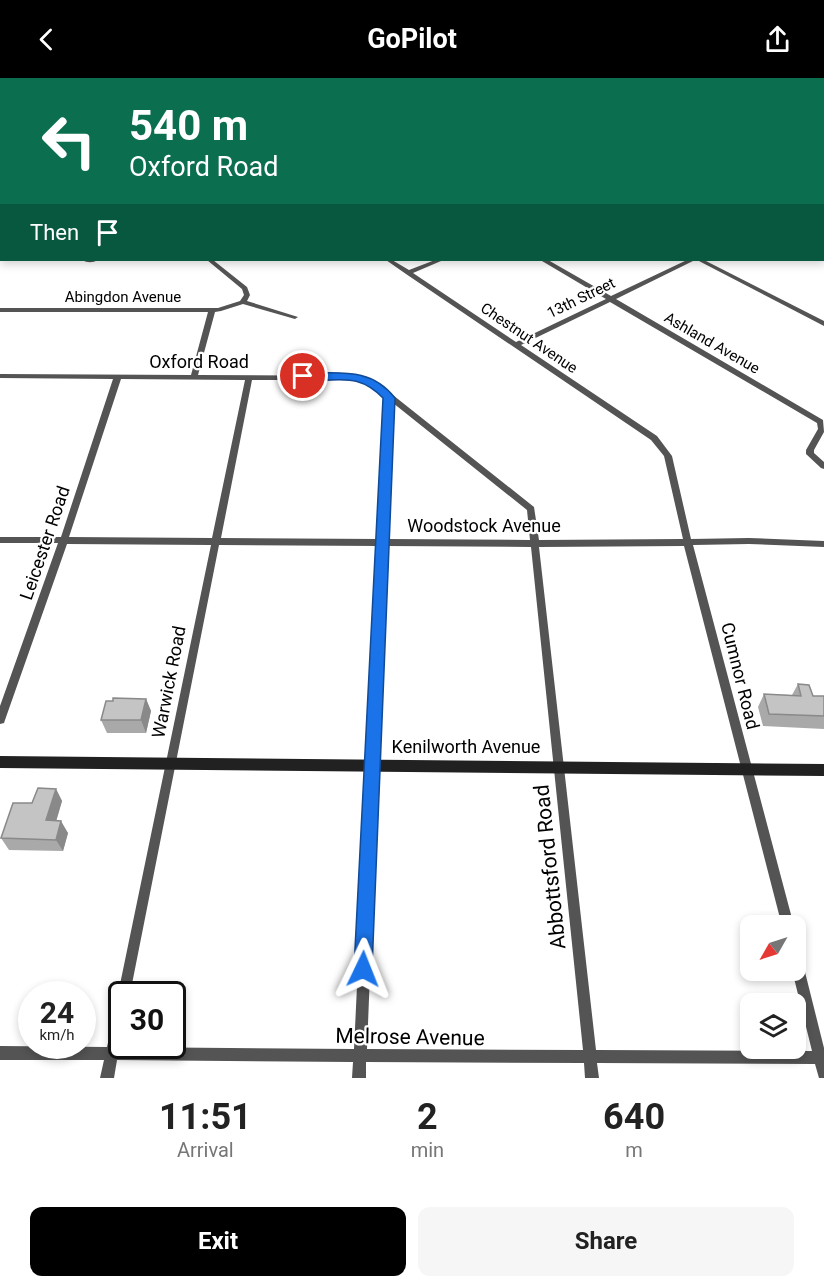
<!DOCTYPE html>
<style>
body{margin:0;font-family:Roboto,sans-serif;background:#f6f6f6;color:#222;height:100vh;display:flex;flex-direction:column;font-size:22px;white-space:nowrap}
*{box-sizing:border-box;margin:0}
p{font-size:20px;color:#767676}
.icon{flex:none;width:33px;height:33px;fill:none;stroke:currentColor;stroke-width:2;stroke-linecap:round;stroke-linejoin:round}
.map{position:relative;height:1000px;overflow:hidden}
.details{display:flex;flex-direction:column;background:#fff;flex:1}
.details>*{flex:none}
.top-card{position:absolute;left:0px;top:0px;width:825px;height:183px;box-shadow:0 3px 9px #0003;background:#0b6e4f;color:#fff;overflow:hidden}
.needle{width:39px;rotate:231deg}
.tools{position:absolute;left:740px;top:837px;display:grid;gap:12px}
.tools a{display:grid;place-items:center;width:66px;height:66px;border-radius:12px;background:#fff;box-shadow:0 3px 9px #0003;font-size:30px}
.speed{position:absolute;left:18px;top:903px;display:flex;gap:12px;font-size:30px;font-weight:700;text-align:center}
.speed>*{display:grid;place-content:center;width:78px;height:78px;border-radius:50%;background:#fff;box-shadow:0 3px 9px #0003;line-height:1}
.speed small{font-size:15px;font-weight:400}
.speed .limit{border:3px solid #111;border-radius:9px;background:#fff;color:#111}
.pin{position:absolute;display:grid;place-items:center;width:51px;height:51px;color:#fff;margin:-26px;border:3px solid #fff;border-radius:50%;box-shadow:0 2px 6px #0007}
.me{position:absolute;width:66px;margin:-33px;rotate:2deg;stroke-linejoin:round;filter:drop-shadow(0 0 4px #0008)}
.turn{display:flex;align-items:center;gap:21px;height:126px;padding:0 30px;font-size:27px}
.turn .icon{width:78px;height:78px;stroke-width:2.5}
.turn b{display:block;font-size:42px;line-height:51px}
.then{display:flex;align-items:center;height:57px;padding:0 30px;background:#0003;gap:12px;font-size:22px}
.eta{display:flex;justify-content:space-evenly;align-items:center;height:102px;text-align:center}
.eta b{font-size:36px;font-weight:700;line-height:42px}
.action{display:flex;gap:12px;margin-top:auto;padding:12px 30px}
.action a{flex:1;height:69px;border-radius:12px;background:#000;color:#fff;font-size:24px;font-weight:700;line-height:69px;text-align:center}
.action a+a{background:#f6f6f6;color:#222}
header{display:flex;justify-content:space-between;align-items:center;height:78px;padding:0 30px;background:#000;color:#fff;font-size:27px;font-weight:700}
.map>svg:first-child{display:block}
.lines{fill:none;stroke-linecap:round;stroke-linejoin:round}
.street{fill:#545454;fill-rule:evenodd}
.secondary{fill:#212121;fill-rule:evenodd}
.wall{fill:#a9a9a9}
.shaded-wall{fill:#898989}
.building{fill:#c4c4c4;stroke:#898989;stroke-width:1.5}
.route{fill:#1a73e8;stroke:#114b97;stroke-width:1.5}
.labels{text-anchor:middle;stroke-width:4.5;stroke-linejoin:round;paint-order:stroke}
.far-street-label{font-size:15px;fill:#000;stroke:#fff}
.street-label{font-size:18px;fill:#000;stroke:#fff}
.near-street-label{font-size:21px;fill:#000;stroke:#fff}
</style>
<header><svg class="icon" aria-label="back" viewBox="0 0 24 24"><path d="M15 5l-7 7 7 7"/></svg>GoPilot<svg class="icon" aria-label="share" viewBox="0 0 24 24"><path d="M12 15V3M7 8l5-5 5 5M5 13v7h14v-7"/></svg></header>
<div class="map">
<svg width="824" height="1000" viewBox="0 0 824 1000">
<rect width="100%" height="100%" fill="#fff"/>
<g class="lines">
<g class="street">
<path d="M119,0H124L125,2H120Z"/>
<path d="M234,0H239L240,2H235Z"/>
<path d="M276,0H282L280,2H273Z"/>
<path d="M351,0L358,2H352Z"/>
<path d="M467,0L474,2H468Z"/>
<path d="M590,0L598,2H591Z"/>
<path d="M673,0H679L678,2H671Z"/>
<path d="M83,182H97C94,185 86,185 83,182Z"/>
<path d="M207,182H213L247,209L250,217L247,223L298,239L295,241L243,226L221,233L215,234L198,297L362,298L379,306L534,429L539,462L683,461L664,378L651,362L406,196L386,182H392L409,192L435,182H442L441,183L413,195L516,264L606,221L542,183L541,182H548L611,218L687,182H694L693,183L616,221L823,342L824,354L814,372V375L824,384V391L821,390L806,376V372L818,351L817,345L610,224L521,267L657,358L672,378L691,461L749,460L824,463V469L749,466L693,467L794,848H782L684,468L539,469L596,972L812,973L792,892H795V872L799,874L801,878L824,970V1000H819L815,986L597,985L599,1000H585L584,985L366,984V1000H352L353,984L117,982L114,1000H100L104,982H0V968L107,969L116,930L118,926L122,924V962L120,969L354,971L378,468L219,467L130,916H122V921L118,916L211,467L67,466L5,642L4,645L0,646V628L58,465H0V459H61L113,301L0,300V296L191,297L208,234H0V230H218L240,223L244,217L242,211ZM121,301L245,302L212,460L69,459ZM252,302H361L374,309L386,319L378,461L221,460ZM393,325L527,432L530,462L387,461ZM387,468L531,469L583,972L367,971Z"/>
<path d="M697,182H704L824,243V248Z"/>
</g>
<g class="secondary">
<path d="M77,0H83L76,2Z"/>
<path d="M442,0H451L440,2Z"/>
<path d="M713,0H720L722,2H714Z"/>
<path d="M0,66H2L0,72Z"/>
<rect x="0" y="141" width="2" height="4"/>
<path d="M0,678L824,686V698L0,690Z"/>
</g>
</g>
<g class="wall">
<path d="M798,606L813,618H824V651L763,648L758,629L764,616L792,617Z"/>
<path d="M146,621L151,633L146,655H107L101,642L113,623Z"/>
<path d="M56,711L62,723L56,743L68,755L63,773L9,772L1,760L32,725Z"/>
</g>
<g class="shaded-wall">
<path d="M146,621L151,633L146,655L141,642Z"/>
<path d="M56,711L62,723L53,754L46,742Z"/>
<path d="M61,743L68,755L63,773L56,762Z"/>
</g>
<g class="building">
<path d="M798,606L809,607L813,618H824V638L769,636L764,616L801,618Z"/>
<path d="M113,620L146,621L141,642H101L106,623H113Z"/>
<path d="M38,710L56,711L46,742L61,743L56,762L1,760L13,725H32Z"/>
</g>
<path class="route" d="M303,295C338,296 370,288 395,320L372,891L370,898L363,900L357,898L354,891L383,320C354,290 334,308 299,300L297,298Z"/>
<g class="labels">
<g class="far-street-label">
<text x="123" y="224">Abingdon Avenue</text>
<text transform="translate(581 220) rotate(-26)" y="5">13th Street</text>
<text transform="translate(529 260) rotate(34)" y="5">Chestnut Avenue</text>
<text transform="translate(712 265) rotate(30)" y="5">Ashland Avenue</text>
</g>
<g class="street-label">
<text x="199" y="290">Oxford Road</text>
<text x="484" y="454">Woodstock Avenue</text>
<text transform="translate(45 465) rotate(-71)" y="6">Leicester Road</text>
<text transform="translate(740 598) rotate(76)" y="6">Cumnor Road</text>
<text transform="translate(169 604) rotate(-79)" y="6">Warwick Road</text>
<text x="466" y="675">Kenilworth Avenue</text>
</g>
<g class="near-street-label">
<text transform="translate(550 789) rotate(-96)" y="7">Abbottsford Road</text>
<text transform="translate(410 959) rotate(1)" y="7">Melrose Avenue</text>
</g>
</g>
</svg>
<div class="tools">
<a><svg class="needle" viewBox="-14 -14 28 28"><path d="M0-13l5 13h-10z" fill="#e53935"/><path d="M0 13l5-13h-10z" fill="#767676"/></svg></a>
<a><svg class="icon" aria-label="layers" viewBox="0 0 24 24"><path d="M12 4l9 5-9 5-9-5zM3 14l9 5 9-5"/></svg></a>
</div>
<div class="speed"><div>24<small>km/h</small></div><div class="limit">30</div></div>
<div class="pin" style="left:303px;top:298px;background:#d93025"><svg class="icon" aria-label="arrive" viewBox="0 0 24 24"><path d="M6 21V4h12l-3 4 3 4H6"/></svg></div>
<svg class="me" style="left:363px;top:891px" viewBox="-20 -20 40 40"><path d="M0-17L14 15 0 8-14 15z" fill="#1a73e8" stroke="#fff" stroke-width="4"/></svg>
<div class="top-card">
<div class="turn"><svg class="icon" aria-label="left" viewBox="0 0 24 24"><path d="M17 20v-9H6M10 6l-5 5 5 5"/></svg><div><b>540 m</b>Oxford Road</div></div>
<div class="then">Then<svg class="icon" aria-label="arrive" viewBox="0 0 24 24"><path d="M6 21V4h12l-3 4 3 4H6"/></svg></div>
</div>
</div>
<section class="details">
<div class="eta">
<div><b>11:51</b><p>Arrival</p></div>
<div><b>2</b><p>min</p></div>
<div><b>640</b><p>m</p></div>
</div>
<div class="action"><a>Exit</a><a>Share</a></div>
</section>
